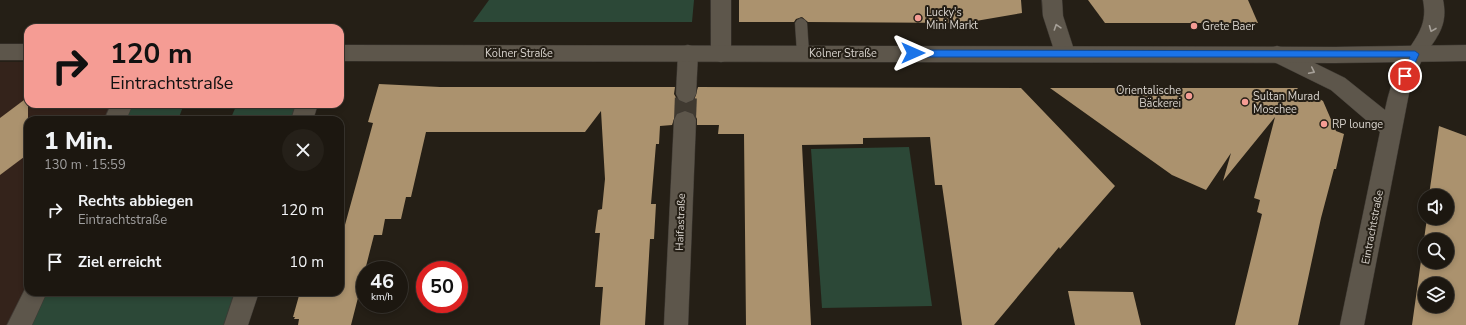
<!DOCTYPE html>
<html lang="de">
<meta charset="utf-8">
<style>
body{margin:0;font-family:"Nunito Sans",sans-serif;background:#252019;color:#f1f3f6;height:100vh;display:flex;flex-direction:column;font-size:15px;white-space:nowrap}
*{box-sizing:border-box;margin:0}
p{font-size:13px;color:#a09f9f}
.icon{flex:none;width:22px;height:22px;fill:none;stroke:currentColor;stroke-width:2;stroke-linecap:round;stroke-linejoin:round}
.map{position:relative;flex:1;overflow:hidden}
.sheet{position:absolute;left:24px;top:116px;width:320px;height:180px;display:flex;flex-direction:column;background:#1c1710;border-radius:12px;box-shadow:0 2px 6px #0003,0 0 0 1px #3a3630}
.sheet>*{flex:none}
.hud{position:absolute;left:24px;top:24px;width:320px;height:84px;border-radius:12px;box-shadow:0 2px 6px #0003,0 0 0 1px #3a3630;background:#f59c94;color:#111;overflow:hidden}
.fabs{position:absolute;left:1418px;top:189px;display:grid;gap:8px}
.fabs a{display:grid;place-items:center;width:36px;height:36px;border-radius:50%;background:#1c1710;box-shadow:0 2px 6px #0003,0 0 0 1px #3a3630;font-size:20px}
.speed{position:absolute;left:356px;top:261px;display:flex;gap:8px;font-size:20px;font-weight:700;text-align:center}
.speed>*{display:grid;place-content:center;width:52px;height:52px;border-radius:50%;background:#1c1710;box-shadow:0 2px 6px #0003,0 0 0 1px #3a3630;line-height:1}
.speed small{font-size:10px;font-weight:400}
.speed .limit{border:6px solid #d22;background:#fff;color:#111}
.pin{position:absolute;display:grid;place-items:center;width:34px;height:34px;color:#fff;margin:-17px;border:2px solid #fff;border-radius:50%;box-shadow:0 1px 4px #0007}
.me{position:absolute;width:44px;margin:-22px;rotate:90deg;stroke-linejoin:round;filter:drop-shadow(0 0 3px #0008)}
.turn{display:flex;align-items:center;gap:14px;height:84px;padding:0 20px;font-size:18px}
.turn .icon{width:52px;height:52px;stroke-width:2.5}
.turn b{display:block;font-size:28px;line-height:34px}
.round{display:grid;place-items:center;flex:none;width:42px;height:42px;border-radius:21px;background:#252019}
.head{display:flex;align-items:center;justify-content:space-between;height:68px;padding:0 20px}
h1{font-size:24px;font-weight:800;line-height:30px}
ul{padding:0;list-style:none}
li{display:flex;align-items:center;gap:12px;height:52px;padding:0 20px}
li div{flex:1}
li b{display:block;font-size:15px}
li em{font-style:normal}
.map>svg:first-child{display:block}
.commercial{fill:#34231b}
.green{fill:#2c4837}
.building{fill:#ab926e;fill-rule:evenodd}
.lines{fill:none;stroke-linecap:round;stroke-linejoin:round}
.minor-tunnel{stroke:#403a31;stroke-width:22;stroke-dasharray:22 11;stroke-linecap:butt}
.service-casing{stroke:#3e3933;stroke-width:1}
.minor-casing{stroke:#3e3933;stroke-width:1}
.secondary-casing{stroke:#3e3933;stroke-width:1}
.service{fill:#5d564b;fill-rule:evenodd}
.minor{fill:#5d564b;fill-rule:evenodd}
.secondary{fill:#5d564b;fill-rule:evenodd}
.oneway{stroke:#a6a098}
.route{fill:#1a73e8;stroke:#114b97}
.poi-dot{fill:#f59c94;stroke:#251f16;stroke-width:1.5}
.labels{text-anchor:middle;stroke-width:4;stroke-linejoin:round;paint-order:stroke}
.poi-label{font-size:11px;fill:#d7d2cc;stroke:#251f16;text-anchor:start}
.street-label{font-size:11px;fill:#d7d2cc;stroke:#251f16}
</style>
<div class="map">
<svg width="1466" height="325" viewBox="0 0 1466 325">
<rect width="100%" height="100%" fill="#251f16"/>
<path class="commercial" d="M0,62H28V104H118L110,120H28V292L14,325H0Z"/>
<g class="green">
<path d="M489,0H694L692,22H473Z"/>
<path d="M132,104H184L178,120H125Z"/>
<path d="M237,104H301L296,120H230Z"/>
<path d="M909,147L932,306L822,308L811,149Z"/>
<path d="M45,292H239L228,325H29Z"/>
</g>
<g class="building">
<path d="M739,0H1021L1022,13L964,23L808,22L802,17L796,19L794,22H739Z"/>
<path d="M1088,0H1248L1258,23H1105Z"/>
<path d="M379,84L440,87H675L674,94L678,101L685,104L694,101L698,87L1021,88L1115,186L1060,249L1059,247L994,325H962L942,185H935L930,137L863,138V144L802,145L811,325H746L744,134H718L719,125H697V119L694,113L684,110L676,113L672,125L660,126L659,144H656L651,204H656L654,239H650L645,325H600L603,287H595L600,233H595L598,210L602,209L605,179L601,111L585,132H426L411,197H406L401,219H385L382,235H374L351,325H298L299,319H294L295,317H293L300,292H340V243L373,123L368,122Z"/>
<path d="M1050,88H1298L1293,94L1313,95L1323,101L1336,131L1344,134L1336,169H1334L1321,218L1298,325H1235L1262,214L1257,212L1260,200L1254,198L1275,117L1223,181L1231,153L1206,190L1172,175Z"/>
<path d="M28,97V154L0,175V118Z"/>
<path d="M1439,126L1466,136V325H1412L1427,218H1447V196L1429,195ZM1425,240H1447V262H1425ZM1425,284H1447V306H1425Z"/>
<path d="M1068,291L1133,292L1141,325H1075Z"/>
</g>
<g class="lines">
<path class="minor-tunnel" d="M685,120L686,94"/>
<defs>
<path id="service" d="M801,18L805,20L807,23L809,53L808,57L803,58L798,57L797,53L795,23L797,20Z"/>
<g id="minor">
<path d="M711,0H731V54L728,60L721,62L714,60L711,54Z"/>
<path d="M1042,0H1062L1063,16L1075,53L1072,59L1065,61L1058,59L1055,53L1043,16Z"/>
<path d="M1423,0H1443C1449,29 1434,39 1421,62C1417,70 1414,79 1410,88L1364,325H1340L1380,132L1331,90L1270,60L1267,54L1270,48L1277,46L1284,48L1345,78L1385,110C1388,94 1393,79 1400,64C1412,40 1429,29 1423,0Z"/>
<path d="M688,45L695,47L698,53L696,94L693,100L686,103L679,100L676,94L678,53L681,47Z"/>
<path d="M111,104H133L126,120H104Z"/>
<path d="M296,104H318L313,120H291Z"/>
<path d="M685,111L693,114L696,120L688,325H664L674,120L677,114Z"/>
<path d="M28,283V292H47L32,325H7Z"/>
<path d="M235,292H259L248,325H224Z"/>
</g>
<g id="secondary">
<rect x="0" y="44" width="28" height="16"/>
<path d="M340,45L1335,47L1466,45V61L1335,63L340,61Z"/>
</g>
</defs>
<use href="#service" class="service-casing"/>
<use href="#minor" class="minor-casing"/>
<use href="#secondary" class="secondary-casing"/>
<use href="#service" class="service"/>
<use href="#minor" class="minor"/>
<use href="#secondary" class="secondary"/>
</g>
<defs><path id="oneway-chevron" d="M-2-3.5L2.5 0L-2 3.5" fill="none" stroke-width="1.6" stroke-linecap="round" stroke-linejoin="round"/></defs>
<g class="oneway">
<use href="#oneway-chevron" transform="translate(1057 27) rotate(-108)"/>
<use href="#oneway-chevron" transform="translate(1432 29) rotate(112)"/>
<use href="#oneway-chevron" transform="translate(1312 71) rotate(26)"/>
</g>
<path class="route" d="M913,50L1415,51L1419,54L1408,79L1405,80L1401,76L1410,57H913L909,53Z"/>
<g class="poi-dot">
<circle cx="918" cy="18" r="4"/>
<circle cx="1194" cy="26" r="4"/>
<circle cx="1189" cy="96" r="4"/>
<circle cx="1245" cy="102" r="4"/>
<circle cx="1324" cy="124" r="4"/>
</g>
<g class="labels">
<g class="poi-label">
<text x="926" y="16">Lucky's<tspan x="926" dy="13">Mini Markt</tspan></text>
<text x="1202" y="30">Grete Baer</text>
<text x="1181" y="94" text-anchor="end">Orientalische<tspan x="1181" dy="13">Bäckerei</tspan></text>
<text x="1253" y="100">Sultan Murad<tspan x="1253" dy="13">Moschee</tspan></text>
<text x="1332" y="128">RP lounge</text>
</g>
<g class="street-label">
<text x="519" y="57">Kölner Straße</text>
<text x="843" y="57">Kölner Straße</text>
<text transform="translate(680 222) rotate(-88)" y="4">Haifastraße</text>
<text transform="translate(1372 227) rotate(-79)" y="4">Eintrachtstraße</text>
</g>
</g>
</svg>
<div class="fabs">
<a><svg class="icon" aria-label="sound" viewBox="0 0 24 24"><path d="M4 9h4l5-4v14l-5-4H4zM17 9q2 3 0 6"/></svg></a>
<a><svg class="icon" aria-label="search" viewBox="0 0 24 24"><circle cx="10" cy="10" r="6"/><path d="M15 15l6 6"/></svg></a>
<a><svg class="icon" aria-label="layers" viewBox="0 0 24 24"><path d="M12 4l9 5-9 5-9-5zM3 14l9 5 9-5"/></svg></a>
</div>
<div class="speed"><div>46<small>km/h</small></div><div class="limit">50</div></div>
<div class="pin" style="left:1405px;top:76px;background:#d93025"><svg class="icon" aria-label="arrive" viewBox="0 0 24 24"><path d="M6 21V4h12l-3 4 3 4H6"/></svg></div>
<svg class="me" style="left:913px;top:53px" viewBox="-20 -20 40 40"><path d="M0-17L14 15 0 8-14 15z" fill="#1a73e8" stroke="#fff" stroke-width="4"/></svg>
<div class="hud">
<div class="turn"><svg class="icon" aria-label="right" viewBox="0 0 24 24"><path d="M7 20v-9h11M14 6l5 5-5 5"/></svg><div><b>120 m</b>Eintrachtstraße</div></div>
</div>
<section class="sheet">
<div class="head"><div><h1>1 Min.</h1><p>130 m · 15:59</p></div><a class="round"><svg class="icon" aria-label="close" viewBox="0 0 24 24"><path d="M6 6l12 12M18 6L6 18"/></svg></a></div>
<ul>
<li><svg class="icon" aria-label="right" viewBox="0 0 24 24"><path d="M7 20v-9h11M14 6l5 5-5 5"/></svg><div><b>Rechts abbiegen</b><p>Eintrachtstraße</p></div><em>120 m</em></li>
<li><svg class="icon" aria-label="arrive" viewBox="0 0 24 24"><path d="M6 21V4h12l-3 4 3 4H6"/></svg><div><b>Ziel erreicht</b></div><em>10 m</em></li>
</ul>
</section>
</div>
